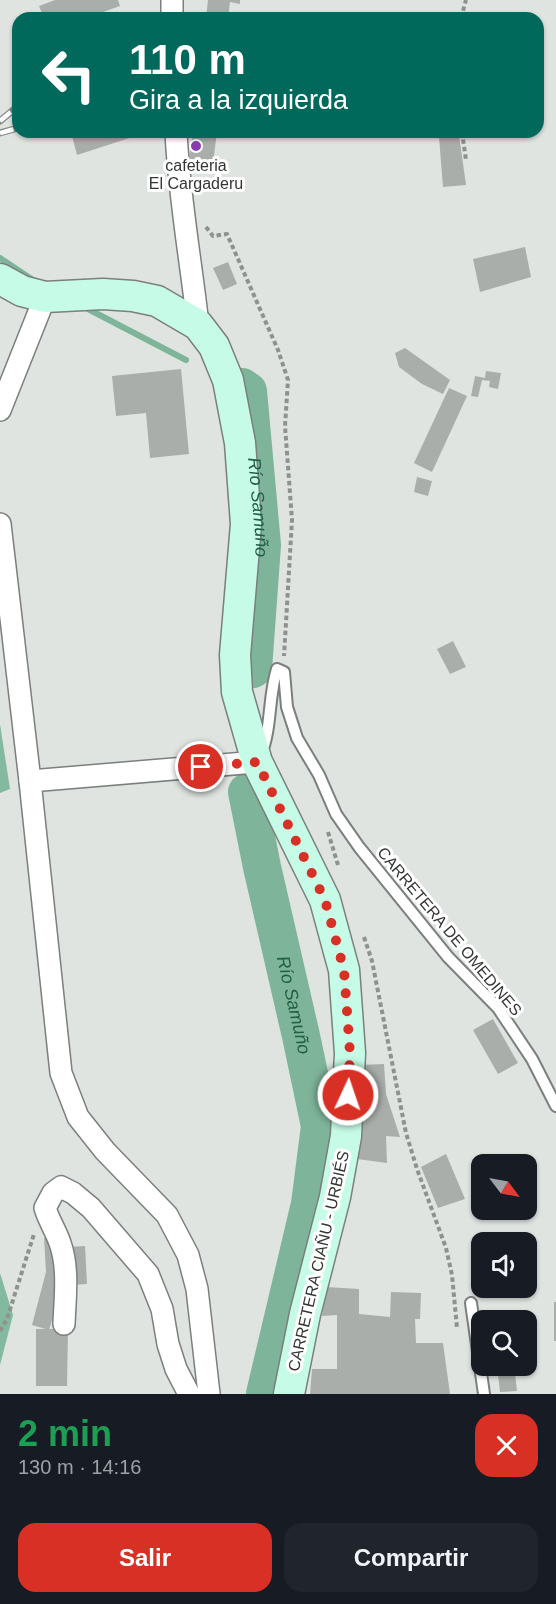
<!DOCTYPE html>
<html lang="es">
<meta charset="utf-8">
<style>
body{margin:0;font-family:Arial,sans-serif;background:#20242c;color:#f1f3f6;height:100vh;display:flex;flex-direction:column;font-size:22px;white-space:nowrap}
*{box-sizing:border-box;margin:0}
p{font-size:20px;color:#9ea1a6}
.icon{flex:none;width:33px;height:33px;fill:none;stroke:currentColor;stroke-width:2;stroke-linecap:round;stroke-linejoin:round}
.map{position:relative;height:1394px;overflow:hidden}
.panel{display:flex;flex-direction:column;background:#171b24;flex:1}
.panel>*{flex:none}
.hud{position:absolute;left:12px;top:12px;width:532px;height:126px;border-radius:18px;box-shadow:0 2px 4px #0004;background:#00695c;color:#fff;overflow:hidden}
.needle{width:39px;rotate:122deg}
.tools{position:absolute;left:471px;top:1154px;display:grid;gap:12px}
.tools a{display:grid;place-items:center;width:66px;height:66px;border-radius:12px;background:#171b24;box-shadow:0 2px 4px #0004;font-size:30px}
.pin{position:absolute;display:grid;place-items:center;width:51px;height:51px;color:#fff;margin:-26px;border:3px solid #fff;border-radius:50%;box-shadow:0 2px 6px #0007}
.me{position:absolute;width:66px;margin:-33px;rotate:3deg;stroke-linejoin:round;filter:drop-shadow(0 0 4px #0008)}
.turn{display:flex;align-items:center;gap:21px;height:126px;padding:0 18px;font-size:27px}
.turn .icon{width:78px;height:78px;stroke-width:2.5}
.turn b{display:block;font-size:42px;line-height:51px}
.round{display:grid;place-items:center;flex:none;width:63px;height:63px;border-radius:18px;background:#20242c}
.overview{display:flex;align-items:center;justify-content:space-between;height:102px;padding:0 18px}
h1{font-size:36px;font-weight:700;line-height:45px;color:#1e9e55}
.cta{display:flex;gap:12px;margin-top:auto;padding:12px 18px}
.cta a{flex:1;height:69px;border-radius:18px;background:#d93025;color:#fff;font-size:24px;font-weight:700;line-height:69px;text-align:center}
.cta a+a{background:#20242c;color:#f1f3f6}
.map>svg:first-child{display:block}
.forest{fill:#83b99e}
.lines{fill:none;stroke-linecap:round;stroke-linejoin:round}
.stream{stroke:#7eb499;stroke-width:6}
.river{stroke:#7eb499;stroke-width:38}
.building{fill:#a9aeab}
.lane-casing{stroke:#7b7f7d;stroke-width:14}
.street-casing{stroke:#7b7f7d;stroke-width:24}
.secondary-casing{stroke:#7b7f7d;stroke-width:33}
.path{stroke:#8e918f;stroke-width:4;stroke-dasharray:4.5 3;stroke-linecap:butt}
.lane{stroke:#fff;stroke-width:10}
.street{stroke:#fff;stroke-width:21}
.secondary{stroke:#c6fce7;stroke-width:30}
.rail-casing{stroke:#858986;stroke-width:7}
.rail{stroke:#fff;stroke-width:4.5;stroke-dasharray:14;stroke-linecap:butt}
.route{stroke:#d93025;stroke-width:10;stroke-dasharray:0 18}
.poi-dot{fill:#883daf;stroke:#fff;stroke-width:2}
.labels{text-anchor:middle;stroke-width:6;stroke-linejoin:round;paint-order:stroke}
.poi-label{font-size:16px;fill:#343634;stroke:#fff}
.street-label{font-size:16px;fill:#343634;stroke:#fff}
.water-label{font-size:18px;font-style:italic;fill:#1f5f44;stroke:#fff}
</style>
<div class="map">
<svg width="556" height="1394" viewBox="0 0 556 1394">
<rect width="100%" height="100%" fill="#dfe4e1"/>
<g class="forest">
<path d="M0,724L10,789L0,793Z"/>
<path d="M0,1273L13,1315L0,1365Z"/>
</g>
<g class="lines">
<g class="stream">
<path d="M0,258L33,280"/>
<path d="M88,309L186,360"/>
</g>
<g class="river">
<path id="s1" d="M242,387L248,391L262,545L253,669"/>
<path id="s2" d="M247,792L262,867L301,1036L320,1126L310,1204L265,1394"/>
</g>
</g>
<g class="building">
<path d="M55,0H118L120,6L86,18H44L39,6Z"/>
<path d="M208,0H240V4L230,2L228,18H206Z"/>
<path d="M71,132H148L77,155Z"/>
<path d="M193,132H217L212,171L188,169Z"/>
<path d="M459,135L466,185L443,187L439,137Z"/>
<path d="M525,247L531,277L480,292L473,259Z"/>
<path d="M228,262L237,284L223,290L213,268Z"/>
<path d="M405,348L450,380L443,394L422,384L399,367L395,353Z"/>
<path d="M181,369L189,454L150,458L146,413L116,416L112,376Z"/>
<path d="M486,371L501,373L498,389L489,387L490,381L482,380L478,397L471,396L475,376L485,378Z"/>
<path d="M449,388L467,396L432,472L414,463Z"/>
<path d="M417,477L432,481L428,496L414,492Z"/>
<path d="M453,641L466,667L450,674L437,649Z"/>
<path d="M493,1019L518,1063L498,1074L473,1030Z"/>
<path d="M384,1064L386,1094L400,1137L386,1136L387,1163L357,1159L359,1065Z"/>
<path d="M446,1154L465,1199L438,1208L421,1167Z"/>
<path d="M44,1238H55L58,1300L49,1330L32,1325L46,1272Z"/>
<path d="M85,1246L87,1284L68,1285L65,1247Z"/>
<path d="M474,1279L482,1280V1287H521V1296L488,1294V1291L474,1292Z"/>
<path d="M326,1287L359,1289V1314L390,1317L391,1292L421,1293L420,1319H415L416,1343H443L450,1394H310L312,1369H337V1315L322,1316Z"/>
<rect x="554" y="1302" width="2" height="39"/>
<path d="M506,1311L524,1316L523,1320H504Z"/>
<path d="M36,1329H68L67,1386H36Z"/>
<path d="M497,1365H514L517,1391L500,1392Z"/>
</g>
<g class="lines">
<defs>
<g id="lane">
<path d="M261,754C272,727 268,697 277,669L284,672L287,707L297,738L319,775L336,814L359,847L448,957L498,1008L532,1059L556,1106"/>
<path d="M471,1303L484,1394"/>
</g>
<g id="street">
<path d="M172,18V0"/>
<path d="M176,132C179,197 191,261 198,325"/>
<path d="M0,410L45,297"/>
<path d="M0,524L30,781L61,1073L78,1117L105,1151L167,1215L188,1255L197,1289L209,1394"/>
<path d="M30,781L257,762"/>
<path d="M64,1324C65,1298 69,1268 60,1243C56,1231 49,1221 45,1208L53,1193L61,1187L73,1193L91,1208L148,1274L162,1309L168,1344L176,1369L189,1394"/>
</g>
<path id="secondary" d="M0,279L22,291L45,297L103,294L133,296L157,301L198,325L214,346L228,380L240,443L246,524L235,655L237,692L257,762L325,900L344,970L350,1053L346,1136L335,1197L305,1314L289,1394"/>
</defs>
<use href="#lane" class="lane-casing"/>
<use href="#street" class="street-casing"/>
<use href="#secondary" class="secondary-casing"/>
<g class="path">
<path d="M461,18L466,0"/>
<path d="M462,132L466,160"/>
<path d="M206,227L213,236L227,234L278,350L288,380L285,426L292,520L284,656"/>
<path d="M328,832L338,865"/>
<path d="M364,937L372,961L406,1133L417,1169L446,1248L452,1275L457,1328"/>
<path d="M0,1331L7,1319L34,1234"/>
</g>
<use href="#lane" class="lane"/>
<use href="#street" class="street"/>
<use href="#secondary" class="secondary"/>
<defs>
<g id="rail">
<path d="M0,121L18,106"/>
<path d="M0,133L18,128"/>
</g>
</defs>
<use href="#rail" class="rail-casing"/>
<use href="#rail" class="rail"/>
</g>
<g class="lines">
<path class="route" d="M201,767L257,762L325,900L344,970L350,1053L348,1095"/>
</g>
<circle class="poi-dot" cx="196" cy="146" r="6"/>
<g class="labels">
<g class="poi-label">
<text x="196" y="171">cafeteria<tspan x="196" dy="18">El Cargaderu</tspan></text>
</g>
<g class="street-label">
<text transform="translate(450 931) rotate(50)" y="6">CARRETERA DE OMEDINES</text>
<text transform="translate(318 1261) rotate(-77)" y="6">CARRETERA CIAÑU - URBIÉS</text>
</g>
<g class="water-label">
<text dy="6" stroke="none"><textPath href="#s1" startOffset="124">Río Samuño</textPath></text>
<text dy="6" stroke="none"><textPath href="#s2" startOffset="218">Río Samuño</textPath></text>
</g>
</g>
</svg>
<div class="tools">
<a><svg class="needle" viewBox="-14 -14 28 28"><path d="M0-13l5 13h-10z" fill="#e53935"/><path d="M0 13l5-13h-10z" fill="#9ea1a6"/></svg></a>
<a><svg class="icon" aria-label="sound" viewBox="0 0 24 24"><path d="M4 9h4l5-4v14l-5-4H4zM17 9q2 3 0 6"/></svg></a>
<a><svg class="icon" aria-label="search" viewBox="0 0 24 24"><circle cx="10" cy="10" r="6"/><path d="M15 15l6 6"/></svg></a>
</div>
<div class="pin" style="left:201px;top:767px;background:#d93025"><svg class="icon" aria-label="arrive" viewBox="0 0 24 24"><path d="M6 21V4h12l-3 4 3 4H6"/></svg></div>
<svg class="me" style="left:348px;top:1095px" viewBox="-20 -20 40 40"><circle r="17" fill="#d93025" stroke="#fff" stroke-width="3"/><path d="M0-11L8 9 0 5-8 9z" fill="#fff"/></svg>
<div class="hud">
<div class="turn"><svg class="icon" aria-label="left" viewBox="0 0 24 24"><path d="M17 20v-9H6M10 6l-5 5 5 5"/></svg><div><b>110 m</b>Gira a la izquierda</div></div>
</div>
</div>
<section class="panel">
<div class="overview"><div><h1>2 min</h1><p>130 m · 14:16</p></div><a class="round" style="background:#d93025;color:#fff"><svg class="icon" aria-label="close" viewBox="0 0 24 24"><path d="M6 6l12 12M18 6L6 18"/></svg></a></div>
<div class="cta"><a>Salir</a><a>Compartir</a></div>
</section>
